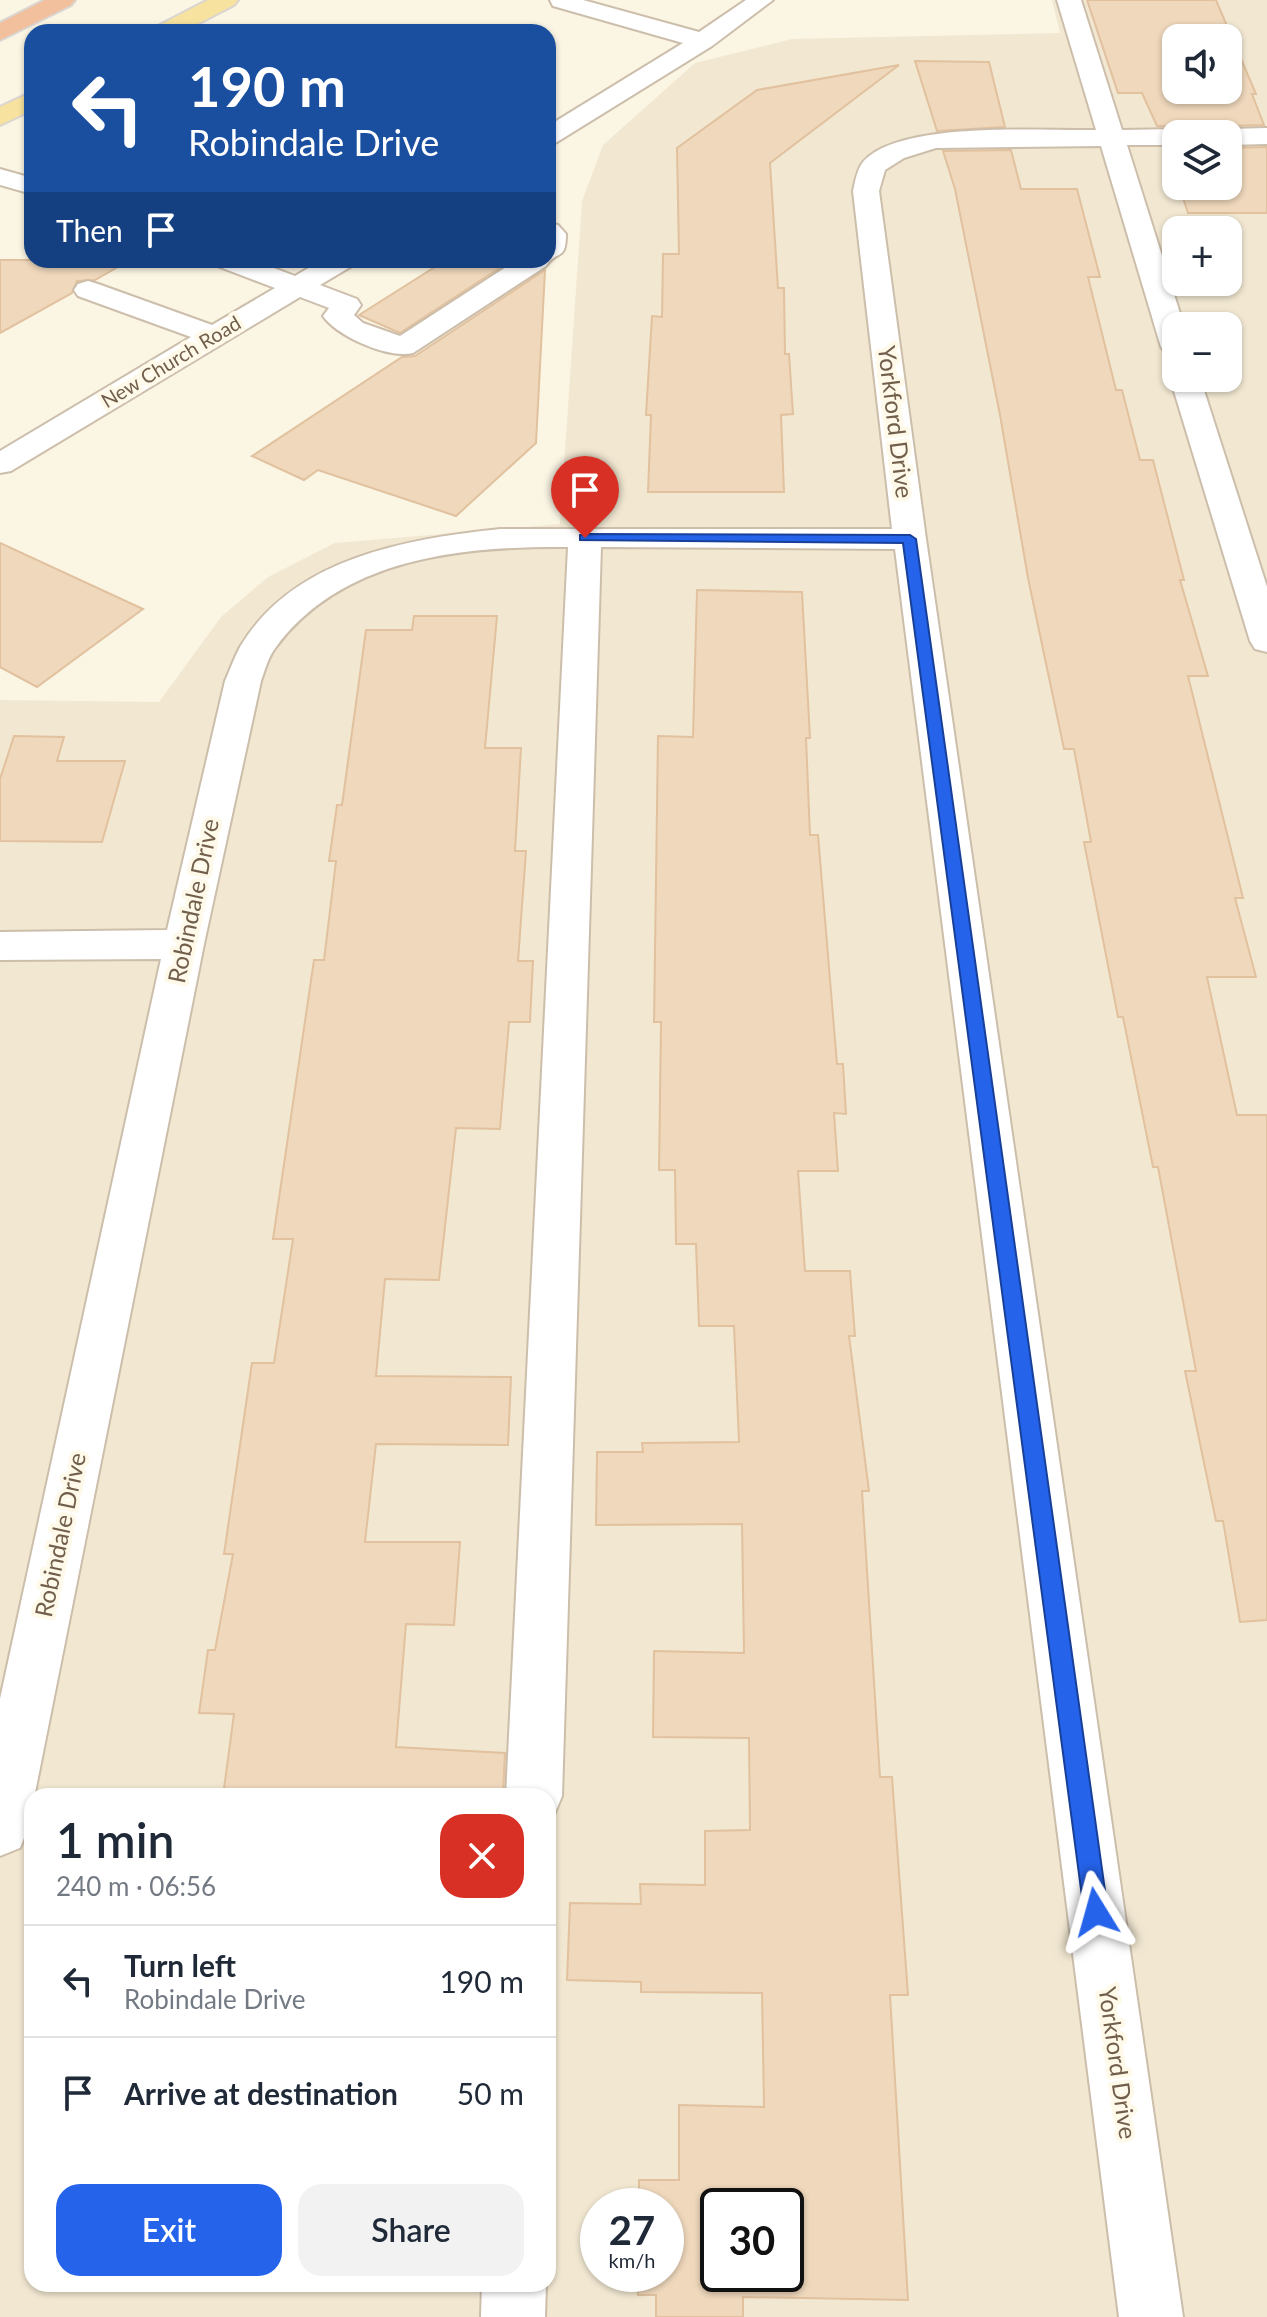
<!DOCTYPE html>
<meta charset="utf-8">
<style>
body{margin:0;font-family:Lato,sans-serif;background:#f2f2f3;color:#1f2937;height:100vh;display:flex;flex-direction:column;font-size:30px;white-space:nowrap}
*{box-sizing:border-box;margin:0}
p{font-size:26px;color:#747a83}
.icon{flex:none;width:44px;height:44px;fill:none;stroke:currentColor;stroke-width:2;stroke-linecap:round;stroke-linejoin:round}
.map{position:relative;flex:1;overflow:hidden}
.panel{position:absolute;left:24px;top:1788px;width:532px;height:504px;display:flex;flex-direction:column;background:#fff;border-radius:24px;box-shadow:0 2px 6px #0004}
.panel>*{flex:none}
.top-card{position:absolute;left:24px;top:24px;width:532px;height:244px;border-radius:24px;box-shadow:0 2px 6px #0004;background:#1a4fa0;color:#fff;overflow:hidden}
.tools{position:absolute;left:1162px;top:24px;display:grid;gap:16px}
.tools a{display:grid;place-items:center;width:80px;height:80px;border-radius:16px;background:#fff;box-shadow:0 2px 6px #0004;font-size:40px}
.speed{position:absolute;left:580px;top:2188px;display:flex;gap:16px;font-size:40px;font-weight:700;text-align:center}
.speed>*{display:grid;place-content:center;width:104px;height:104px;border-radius:50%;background:#fff;box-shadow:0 2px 6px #0004;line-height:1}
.speed small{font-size:20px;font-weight:400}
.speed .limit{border:4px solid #111;border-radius:12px;background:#fff;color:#111}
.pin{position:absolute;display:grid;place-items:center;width:68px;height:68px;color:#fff;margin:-82px -34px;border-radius:50% 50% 50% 0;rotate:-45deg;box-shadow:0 0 8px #0007}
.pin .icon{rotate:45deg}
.me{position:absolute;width:88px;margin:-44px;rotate:352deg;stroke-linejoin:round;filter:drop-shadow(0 0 6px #0008)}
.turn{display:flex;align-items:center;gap:28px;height:168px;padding:0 32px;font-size:36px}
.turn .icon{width:104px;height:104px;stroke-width:2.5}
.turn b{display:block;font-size:56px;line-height:68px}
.then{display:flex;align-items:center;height:76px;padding:0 32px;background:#0003;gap:16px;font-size:30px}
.round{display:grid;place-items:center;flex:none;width:84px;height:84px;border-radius:24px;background:#f2f2f3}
.summary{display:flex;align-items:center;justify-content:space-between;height:136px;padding:0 32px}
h1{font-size:48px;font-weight:600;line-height:60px}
.cta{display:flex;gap:16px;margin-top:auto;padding:16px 32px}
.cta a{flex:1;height:92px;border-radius:24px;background:#2563eb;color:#fff;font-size:32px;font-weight:600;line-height:92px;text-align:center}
.cta a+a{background:#f2f2f3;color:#1f2937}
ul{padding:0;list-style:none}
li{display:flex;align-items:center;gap:24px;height:112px;padding:0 32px;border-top:2px solid #e0e1e3}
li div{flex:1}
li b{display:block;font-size:30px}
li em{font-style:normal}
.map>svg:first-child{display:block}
.residential{fill:#f2e8d2;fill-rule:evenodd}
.building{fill:#efd8bc;stroke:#e1c19e;stroke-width:2;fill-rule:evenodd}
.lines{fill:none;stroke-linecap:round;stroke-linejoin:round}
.minor-casing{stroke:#ccbeab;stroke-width:4}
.major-casing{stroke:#dad5d0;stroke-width:4}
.highway-casing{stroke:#dad5d0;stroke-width:4}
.minor{fill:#fff;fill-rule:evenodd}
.major{fill:#f7e39f;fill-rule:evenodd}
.highway{fill:#f2c09d;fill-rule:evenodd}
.route{fill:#2563eb;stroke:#184099;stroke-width:2}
.labels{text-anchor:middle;stroke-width:8;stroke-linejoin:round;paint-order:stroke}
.far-street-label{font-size:20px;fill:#725f4b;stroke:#fef9e9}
.street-label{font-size:24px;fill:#725f4b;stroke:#fef9e9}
</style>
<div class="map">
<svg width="1267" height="2317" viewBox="0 0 1267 2317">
<rect width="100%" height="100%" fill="#fbf5e4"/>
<path class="residential" d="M1052,0H1267V2317H0V700L159,702L221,617L268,577L335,543L560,524L582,201L603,145L695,63L792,39L1060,33ZM1176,38H1228V90H1176ZM1176,134H1228V186H1176ZM1176,230H1228V282H1176ZM1176,326H1228V378H1176ZM32,1796H548V2284H32ZM598,2206H666V2274H598ZM718,2206H786V2274H718Z"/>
<g class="building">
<path d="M1087,0H1216L1256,94H1252L1264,125L1228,126L1214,134H1190L1177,126H1157L1142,93H1118ZM1176,38H1228V90H1176Z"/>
<path d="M915,61L989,62L1005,127L937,131Z"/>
<path d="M899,65L770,163L778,288H784L785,354H789L793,414L781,415L784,492H648L651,415H646L652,316L662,317L663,254H679L677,148L757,90Z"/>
<path d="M1267,147V213H1188L1179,186H1228V148Z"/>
<path d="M1011,150L1021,189H1077L1100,277H1088L1116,390H1122L1140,460H1153L1184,580H1180L1208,676H1188L1243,898H1235L1256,977H1207L1237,1115H1267V1620L1240,1622L1223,1521H1216L1185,1371H1196L1158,1167H1153L1123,1017H1118L1084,842H1091L1074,749H1064L1028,578L1000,415L955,189L943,151Z"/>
<path d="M0,260H130L95,280L77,281L72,293L0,333Z"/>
<path d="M446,260H512L400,333L359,315Z"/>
<path d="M545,270L536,443L456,516L318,470L304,480L252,456L402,357L415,356Z"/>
<path d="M0,543L143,609L37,687L0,667Z"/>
<path d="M697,590L802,592L810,738H806L810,835H818L837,1064H843L846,1114L834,1113L838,1171H798L805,1271H850L855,1336H849L869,1491H862L880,1777H892L908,1995H890L908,2300L743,2297V2317H656V2295H638V2274H666V2206H639V2180H679V2105L764,2107L762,1993L641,1992V1982L567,1980L570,1903L641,1904L640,1884L705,1885V1831L750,1830L749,1738L653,1737L654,1651L744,1653L742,1524L596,1525L597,1452H643L642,1443L739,1442L734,1326H699L696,1244H676L675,1170H659L661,1022H654L658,736L693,737ZM718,2206H786V2274H718Z"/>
<path d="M414,616H497L485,748H521L515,851H526L518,961H533L530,1022H509L500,1129L456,1128L439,1280L385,1279L376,1376L511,1377L508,1445L376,1444L365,1542H460L454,1625L406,1624L396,1747L505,1753L503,1796H223L234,1714L199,1713L208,1650H215L233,1554H224L252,1363H274L293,1239H273L314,960H324L336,861H329L337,805H342L366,630H412Z"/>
<path d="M14,736L64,737L57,761H125L102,842L0,841V779Z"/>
</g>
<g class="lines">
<defs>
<g id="minor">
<path d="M550,0H583L699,32L746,0H773L712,46L557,142L548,145V126L683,43L553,6Z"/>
<path d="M1057,0H1081L1122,130L1176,129L1187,134H1176V145H1127L1184,326H1176V356L1166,353L1161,347L1101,146L936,148L904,158L885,170L879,191L926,539L1183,2317H1119L895,549L601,547L562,1796L554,1815L548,1817V1796H506L568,547C464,546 343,557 276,647C268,657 265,670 261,681L204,944L28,1828L20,1848L0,1856V1699L161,959L0,960V932L167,930L225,681C230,670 234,658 240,647C293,558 406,539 500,529H892L853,191C855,182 857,169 863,162C899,120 1042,131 1096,130Z"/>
<path d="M1267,128V144L1228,145V134H1217L1228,129Z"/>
<path d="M0,169L32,178V194L0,185Z"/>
<path d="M548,223L558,225L566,234C566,262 557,249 546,266L413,353C389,359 338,337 323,316L329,308L300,297L11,471L0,473V451L191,337L78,296L74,290L78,284L88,281L98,284L212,325L275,288L217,266L213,260H253L295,276L322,260H356L352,266L320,285L357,299L361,305L354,315L363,323L400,336L517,260H548Z"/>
<path d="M1176,371V378H1200L1267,587V652L1255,649L1250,641L1170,378Z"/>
<path d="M482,2284H546L545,2317H481Z"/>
</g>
<g id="major">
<path d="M208,0H238L234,5L182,32H152L156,27Z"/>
<path d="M32,92V110L0,125V107Z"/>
</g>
<path id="highway" d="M45,0H75L71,5L0,40V23Z"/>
</defs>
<use href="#minor" class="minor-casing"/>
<use href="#major" class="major-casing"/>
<use href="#highway" class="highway-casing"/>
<use href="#minor" class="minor"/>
<use href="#major" class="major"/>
<use href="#highway" class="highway"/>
</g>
<path class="route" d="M585,534L910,535L916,539L1108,1912L1104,1920L1096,1923L1088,1920L1084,1912L903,543L580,540V535Z"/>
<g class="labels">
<g class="far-street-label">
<text transform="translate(171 362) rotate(-31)" y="7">New Church Road</text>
</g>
<g class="street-label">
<text transform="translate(895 422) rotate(83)" y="8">Yorkford Drive</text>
<text transform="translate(194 901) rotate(-78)" y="8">Robindale Drive</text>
<text transform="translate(61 1535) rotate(-78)" y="8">Robindale Drive</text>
<text transform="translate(1117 2063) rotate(82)" y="8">Yorkford Drive</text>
</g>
</g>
</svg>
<div class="tools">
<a><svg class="icon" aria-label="sound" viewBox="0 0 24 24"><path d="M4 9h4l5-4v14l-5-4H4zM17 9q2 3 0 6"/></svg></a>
<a><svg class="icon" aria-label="layers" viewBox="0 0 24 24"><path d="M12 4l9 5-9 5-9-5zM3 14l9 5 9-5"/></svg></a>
<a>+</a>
<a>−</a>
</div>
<div class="speed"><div>27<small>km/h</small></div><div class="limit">30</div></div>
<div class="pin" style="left:585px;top:538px;background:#d93025"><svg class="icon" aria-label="arrive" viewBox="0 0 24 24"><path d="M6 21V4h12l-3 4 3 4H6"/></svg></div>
<svg class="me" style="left:1096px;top:1912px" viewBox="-20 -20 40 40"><path d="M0-17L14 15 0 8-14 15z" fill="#2563eb" stroke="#fff" stroke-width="4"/></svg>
<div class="top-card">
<div class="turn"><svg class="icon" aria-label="left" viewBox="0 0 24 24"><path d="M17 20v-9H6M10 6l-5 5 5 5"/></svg><div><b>190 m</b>Robindale Drive</div></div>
<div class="then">Then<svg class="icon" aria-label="arrive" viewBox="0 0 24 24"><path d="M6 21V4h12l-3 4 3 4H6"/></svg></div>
</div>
<section class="panel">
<div class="summary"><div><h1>1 min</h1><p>240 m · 06:56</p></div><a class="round" style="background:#d93025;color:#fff"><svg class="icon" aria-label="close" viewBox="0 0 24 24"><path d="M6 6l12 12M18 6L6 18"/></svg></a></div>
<ul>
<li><svg class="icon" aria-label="left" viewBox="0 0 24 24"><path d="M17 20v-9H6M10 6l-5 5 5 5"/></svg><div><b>Turn left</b><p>Robindale Drive</p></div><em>190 m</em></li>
<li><svg class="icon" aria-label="arrive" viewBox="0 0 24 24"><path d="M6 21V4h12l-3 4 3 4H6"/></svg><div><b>Arrive at destination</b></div><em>50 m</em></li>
</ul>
<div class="cta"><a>Exit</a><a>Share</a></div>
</section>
</div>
